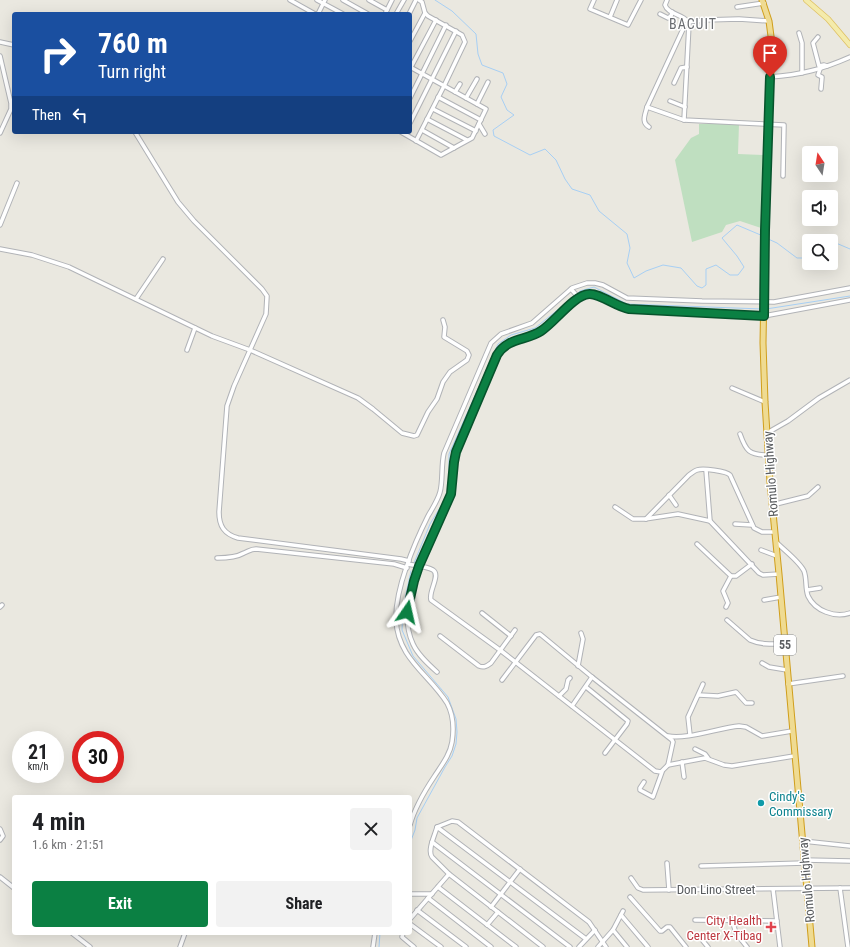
<!DOCTYPE html>
<meta charset="utf-8">
<style>
body{margin:0;font-family:"Roboto Condensed",sans-serif;background:#f2f2f2;color:#202124;height:100vh;display:flex;flex-direction:column;font-size:15px;white-space:nowrap}
*{box-sizing:border-box;margin:0}
p{font-size:13px;color:#757577}
.icon{flex:none;width:22px;height:22px;fill:none;stroke:currentColor;stroke-width:2;stroke-linecap:round;stroke-linejoin:round}
.map{position:relative;flex:1;overflow:hidden}
.side{position:absolute;left:12px;top:795px;width:400px;height:140px;display:flex;flex-direction:column;background:#fff;border-radius:4px;box-shadow:0 4px 16px #0002}
.side>*{flex:none}
.hud{position:absolute;left:12px;top:12px;width:400px;height:122px;border-radius:4px;box-shadow:0 4px 16px #0002;background:#1a4fa0;color:#fff;overflow:hidden}
.needle{width:26px;rotate:348deg}
.controls{position:absolute;left:802px;top:146px;display:grid;gap:8px}
.controls a{display:grid;place-items:center;width:36px;height:36px;border-radius:4px;background:#fff;box-shadow:0 4px 16px #0002;font-size:20px}
.speed{position:absolute;left:12px;top:731px;display:flex;gap:8px;font-size:20px;font-weight:700;text-align:center}
.speed>*{display:grid;place-content:center;width:52px;height:52px;border-radius:50%;background:#fff;box-shadow:0 4px 16px #0002;line-height:1}
.speed small{font-size:10px;font-weight:400}
.speed .limit{border:6px solid #d22;background:#fff;color:#111}
.pin{position:absolute;display:grid;place-items:center;width:34px;height:34px;color:#fff;margin:-41px -17px;border-radius:50% 50% 50% 0;rotate:-45deg;box-shadow:0 0 4px #0007}
.pin .icon{rotate:45deg}
.me{position:absolute;width:44px;margin:-22px;rotate:11deg;stroke-linejoin:round;filter:drop-shadow(0 0 3px #0008)}
.turn{display:flex;align-items:center;gap:14px;height:84px;padding:0 20px;font-size:18px}
.turn .icon{width:52px;height:52px;stroke-width:2.5}
.turn b{display:block;font-size:28px;line-height:34px}
.then{display:flex;align-items:center;height:38px;padding:0 20px;background:#0003;gap:8px;font-size:15px}
.round{display:grid;place-items:center;flex:none;width:42px;height:42px;border-radius:4px;background:#f2f2f2}
.headline{display:flex;align-items:center;justify-content:space-between;height:68px;padding:0 20px}
h1{font-size:24px;font-weight:700;line-height:30px}
.primary-button{display:flex;gap:8px;margin-top:auto;padding:8px 20px}
.primary-button a{flex:1;height:46px;border-radius:4px;background:#0b8043;color:#fff;font-size:16px;font-weight:700;line-height:46px;text-align:center}
.primary-button a+a{background:#f2f2f2;color:#202124}
.map>svg:first-child{display:block}
.green{fill:#bfdfc0}
.lines{fill:none;stroke-linecap:round;stroke-linejoin:round}
.stream{stroke:#a7cff4;stroke-width:1}
.minor-casing{stroke:#b1b3b7;stroke-width:5.5}
.major-casing{stroke:#dfc164;stroke-width:6}
.highway-casing{stroke:#d09e1b;stroke-width:7}
.minor{stroke:#fff;stroke-width:3.5}
.major{stroke:#f4ebab;stroke-width:4.5}
.highway{stroke:#efdb92;stroke-width:5}
.route-casing{stroke:#07532c;stroke-width:10}
.route{stroke:#0b8043;stroke-width:7}
.culture-dot{fill:#0f9aa8;stroke:#fff;stroke-width:1.5}
.health-dot{fill:#e0444e;stroke:#fff;stroke-width:1.5}
.labels{text-anchor:middle;stroke-width:3;stroke-linejoin:round;paint-order:stroke}
.shield{fill:#fff;stroke:#8b8d8f;stroke-width:1}
.shield-label{font-size:12px;font-weight:bold;fill:#595c5f}
.street-label{font-size:13px;fill:#595c5f;stroke:#fff}
.culture-label{font-size:13px;fill:#0d838f;stroke:#fff;text-anchor:start}
.health-label{font-size:13px;fill:#be3a42;stroke:#fff;text-anchor:end}
.neighbourhood-label{font-size:14px;letter-spacing:1px;fill:#6a6d71;stroke:#fff}
</style>
<div class="map">
<svg width="850" height="947" viewBox="0 0 850 947">
<rect width="100%" height="100%" fill="#eae8e0"/>
<path class="green" d="M699,124H739L738,154L763,155L761,228L740,221L726,225L722,232L692,242L675,160L691,138L699,134Z"/>
<g class="lines">
<g class="stream">
<path d="M435,0L452,11L476,34L478,54L482,65L503,73L507,84L501,97L507,110L514,115L493,130L494,136L530,155L545,149L556,160L565,179L572,189L590,195L599,211L627,234L630,248L627,263L634,278L646,271L663,265L681,268L697,286L702,288L706,285V269L716,265L730,275H738L744,267L737,256L722,238L737,225L763,236"/>
<path d="M766,238L777,243L797,258H809"/>
<path d="M831,246L836,243L850,249"/>
<path d="M577,294L580,291L594,287L627,304L762,309"/>
<path d="M766,309L850,296"/>
<path d="M414,563L430,524L449,493V454L498,344L511,335L535,328L575,296"/>
<path d="M410,843L415,830L417,818L445,767L452,756L456,744L457,732L456,719L448,697L413,656L402,630L403,608L411,571"/>
<path d="M379,947L380,933"/>
</g>
<defs>
<g id="minor">
<path d="M290,0L315,14"/>
<path d="M317,0L343,14"/>
<path d="M343,0L368,14"/>
<path d="M369,0L387,10"/>
<path d="M594,0L590,9L628,25L641,0"/>
<path d="M667,0L665,5C668,15 685,14 689,24L684,120L784,125L783,176"/>
<path d="M737,7L764,3"/>
<path d="M318,14L325,0"/>
<path d="M385,14L392,0"/>
<path d="M396,14L404,0"/>
<path d="M409,14L416,0"/>
<path d="M660,14L668,18L671,16L672,12"/>
<path d="M610,17L617,0"/>
<path d="M799,33L802,43V73"/>
<path d="M818,37L813,43L819,66L824,65L827,66"/>
<path d="M410,41L425,13"/>
<path d="M0,42L14,45"/>
<path d="M0,56L11,103V109L0,133"/>
<path d="M410,69L436,20"/>
<path d="M820,69L818,75L822,77L821,89"/>
<path d="M770,77C800,75 823,69 850,57"/>
<path d="M674,83L681,68L687,67"/>
<path d="M455,92L460,84"/>
<path d="M438,97L481,120"/>
<path d="M410,98L446,25"/>
<path d="M466,98L477,79"/>
<path d="M670,101L685,107"/>
<path d="M477,104L488,82"/>
<path d="M647,107C645,115 641,122 649,127"/>
<path d="M433,109L476,131"/>
<path d="M427,119L467,140"/>
<path d="M684,120L647,107L684,27L688,22L705,20L739,19L769,21"/>
<path d="M410,123L456,31"/>
<path d="M479,124L485,134"/>
<path d="M422,130L454,148"/>
<path d="M135,132L178,202L194,221L262,289L267,296L266,314L234,386L227,406L219,512C219,526 224,534 238,538L401,559L409,561"/>
<path d="M401,132L441,155L472,138L486,109L410,67"/>
<path d="M416,141L444,86L465,42L462,35L428,16L425,13L422,2L419,0"/>
<path d="M0,225L17,183"/>
<path d="M0,249L32,255L69,267L212,336L250,350L358,398L373,409L402,433L414,436L417,435L428,412L437,399L443,382L450,372L467,360L469,355L467,351L444,337L445,327L443,320"/>
<path d="M571,289L579,298"/>
<path d="M136,299L163,259"/>
<path d="M187,350L195,328"/>
<path d="M732,388L765,402"/>
<path d="M767,433L788,421L819,398L850,380"/>
<path d="M740,434C746,451 749,455 768,455"/>
<path d="M706,470L710,521"/>
<path d="M669,495L676,505"/>
<path d="M772,505L808,496L818,487"/>
<path d="M615,507L633,519H645L678,514L710,521L759,573L763,575L779,574"/>
<path d="M646,519L689,475C692,473 694,471 697,470C703,468 726,471 730,475L754,528L762,532H774"/>
<path d="M735,524L752,525"/>
<path d="M776,542C784,550 799,561 804,571C807,579 805,588 808,596C815,611 835,618 850,613"/>
<path d="M697,544L731,576H736L752,564"/>
<path d="M761,550L777,556"/>
<path d="M217,558C225,558 237,557 244,553C249,551 251,549 256,549L394,564L407,568"/>
<path d="M408,564C416,566 425,566 433,570C441,575 428,592 431,600L500,650L655,771L661,772L668,765L705,758L724,765L732,766L794,756"/>
<path d="M807,590L820,588"/>
<path d="M764,600L781,597"/>
<path d="M0,607L2,605"/>
<path d="M726,607L728,603L723,591L731,576"/>
<path d="M482,613L511,636"/>
<path d="M727,620L750,640C761,645 773,644 785,644"/>
<path d="M440,636L479,666C484,668 487,666 491,663L515,630"/>
<path d="M762,663L769,667L787,670"/>
<path d="M578,666L583,639L581,633"/>
<path d="M437,672C428,664 418,655 413,644C392,598 433,543 449,500C454,485 451,468 456,452L497,355C507,337 526,341 541,331C554,322 574,295 589,294C600,293 617,307 629,309L764,316L850,300"/>
<path d="M502,680L536,635L540,634L592,677L672,740L673,742L668,765"/>
<path d="M788,684L843,676"/>
<path d="M586,687L628,721L627,724L605,753"/>
<path d="M699,695L718,696L736,692L746,703H752"/>
<path d="M559,696L566,689L568,680L570,678"/>
<path d="M572,706L592,677"/>
<path d="M690,735L688,717L703,684"/>
<path d="M668,736C685,740 719,728 739,726L746,727L762,736L792,731"/>
<path d="M695,749L705,754L708,758"/>
<path d="M682,762L684,777"/>
<path d="M644,782L640,788V790L653,797L662,772"/>
<path d="M410,825C415,807 424,792 434,777C441,766 450,755 452,742C454,729 453,714 447,703C429,674 398,659 396,620C395,589 414,544 428,516C432,509 438,500 440,492C443,482 441,465 444,453L491,343L501,334L532,323L572,288L587,283H595L603,285L627,298L702,301L774,302L850,288"/>
<path d="M437,827L586,939"/>
<path d="M0,829L3,836L0,840"/>
<path d="M803,841L850,846"/>
<path d="M432,842L570,947"/>
<path d="M804,860L850,861"/>
<path d="M667,863L669,890"/>
<path d="M701,866L805,863"/>
<path d="M0,877L14,888"/>
<path d="M631,878L638,888L643,890L850,888"/>
<path d="M438,887L516,947"/>
<path d="M840,888L848,947"/>
<path d="M773,889L780,947"/>
<path d="M410,894H432"/>
<path d="M630,897L660,931H662L667,927H670L686,947"/>
<path d="M428,898L491,947"/>
<path d="M491,907L520,869"/>
<path d="M417,910L466,947"/>
<path d="M621,915L648,947"/>
<path d="M410,919L449,874"/>
<path d="M695,920L777,921"/>
<path d="M732,920L736,933L747,947"/>
<path d="M410,924L441,947"/>
<path d="M487,925L498,912"/>
<path d="M613,930L627,947"/>
<path d="M72,933L90,947"/>
<path d="M403,933L402,937L414,947"/>
<path d="M703,941L708,947"/>
<path d="M180,947L185,933"/>
<path d="M373,947L375,933"/>
<path d="M543,947L449,874L432,857C427,850 435,835 437,827L452,821L458,822L589,922L606,947"/>
<path d="M579,947L595,930"/>
<path d="M598,947L613,930L623,911"/>
</g>
<path id="major" d="M806,0L828,19L850,45"/>
<path id="highway" d="M762,0L769,21L772,44L765,230L763,343L765,402L770,482L779,574L812,947"/>
</defs>
<use href="#minor" class="minor-casing"/>
<use href="#major" class="major-casing"/>
<use href="#highway" class="highway-casing"/>
<use href="#minor" class="minor"/>
<use href="#major" class="major"/>
<use href="#highway" class="highway"/>
</g>
<g class="lines">
<defs>
<path id="route" d="M407,612L414,581L419,566L451,494L454,462L456,452L497,355C508,337 526,341 541,331C555,322 574,295 589,294C599,293 617,307 629,309L764,316L765,230L770,77"/>
</defs>
<use href="#route" class="route-casing"/>
<use href="#route" class="route"/>
</g>
<circle class="culture-dot" cx="761" cy="803" r="4"/>
<path class="health-dot" d="M769 921h4v4h4v4h-4v4h-4v-4h-4v-4h4z"/>
<g class="labels">
<rect class="shield" x="774" y="635" width="22" height="20" rx="3"/>
<g class="shield-label">
<text x="785" y="649">55</text>
</g>
<g class="street-label">
<text transform="translate(770 474) rotate(-94)" y="5">Romulo Highway</text>
<text transform="translate(806 880) rotate(-95)" y="5">Romulo Highway</text>
<text x="716" y="894">Don Lino Street</text>
</g>
<g class="culture-label">
<text x="769" y="801">Cindy's<tspan x="769" dy="15">Commissary</tspan></text>
</g>
<g class="health-label">
<text x="762" y="925">City Health<tspan x="762" dy="15">Center X-Tibag</tspan></text>
</g>
<g class="neighbourhood-label">
<text x="693" y="29">BACUIT</text>
</g>
</g>
</svg>
<div class="controls">
<a><svg class="needle" viewBox="-14 -14 28 28"><path d="M0-13l5 13h-10z" fill="#e53935"/><path d="M0 13l5-13h-10z" fill="#757577"/></svg></a>
<a><svg class="icon" aria-label="sound" viewBox="0 0 24 24"><path d="M4 9h4l5-4v14l-5-4H4zM17 9q2 3 0 6"/></svg></a>
<a><svg class="icon" aria-label="search" viewBox="0 0 24 24"><circle cx="10" cy="10" r="6"/><path d="M15 15l6 6"/></svg></a>
</div>
<div class="speed"><div>21<small>km/h</small></div><div class="limit">30</div></div>
<div class="pin" style="left:770px;top:77px;background:#d93025"><svg class="icon" aria-label="arrive" viewBox="0 0 24 24"><path d="M6 21V4h12l-3 4 3 4H6"/></svg></div>
<svg class="me" style="left:407px;top:612px" viewBox="-20 -20 40 40"><path d="M0-17L14 15 0 8-14 15z" fill="#0b8043" stroke="#fff" stroke-width="4"/></svg>
<div class="hud">
<div class="turn"><svg class="icon" aria-label="right" viewBox="0 0 24 24"><path d="M7 20v-9h11M14 6l5 5-5 5"/></svg><div><b>760 m</b>Turn right</div></div>
<div class="then">Then<svg class="icon" aria-label="left" viewBox="0 0 24 24"><path d="M17 20v-9H6M10 6l-5 5 5 5"/></svg></div>
</div>
<section class="side">
<div class="headline"><div><h1>4 min</h1><p>1.6 km · 21:51</p></div><a class="round"><svg class="icon" aria-label="close" viewBox="0 0 24 24"><path d="M6 6l12 12M18 6L6 18"/></svg></a></div>
<div class="primary-button"><a>Exit</a><a>Share</a></div>
</section>
</div>
